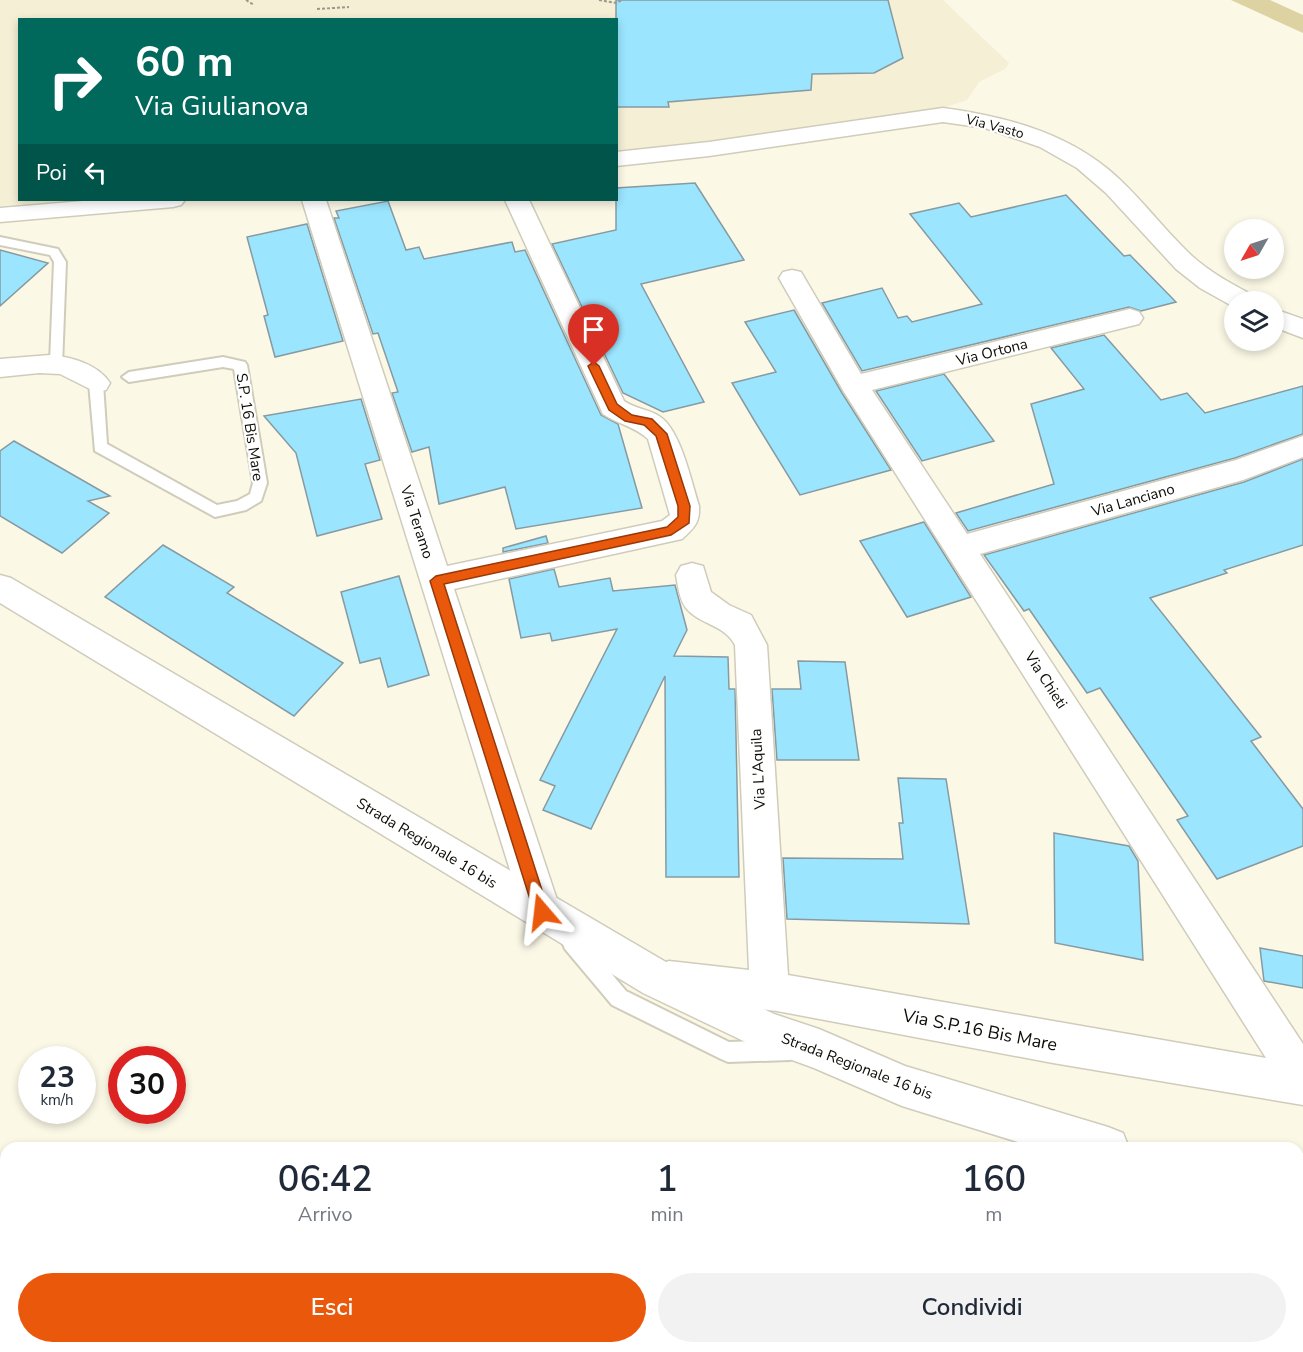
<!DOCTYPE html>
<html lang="it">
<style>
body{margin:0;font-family:"Nunito Sans",sans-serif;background:#f2f2f3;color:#1f2937;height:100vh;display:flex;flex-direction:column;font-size:22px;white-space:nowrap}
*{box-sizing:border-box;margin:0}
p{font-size:20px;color:#747a83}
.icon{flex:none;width:33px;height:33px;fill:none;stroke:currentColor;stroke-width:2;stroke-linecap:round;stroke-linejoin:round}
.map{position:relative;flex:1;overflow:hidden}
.sheet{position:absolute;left:0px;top:1142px;width:1304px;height:212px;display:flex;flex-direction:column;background:#fff;border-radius:18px 18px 0 0;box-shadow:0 3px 9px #0003}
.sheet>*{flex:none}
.top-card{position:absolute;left:18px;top:18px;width:600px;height:183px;border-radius:0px;box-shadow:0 3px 9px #0003;background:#00695c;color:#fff;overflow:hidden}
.needle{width:39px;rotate:231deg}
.tools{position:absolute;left:1224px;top:219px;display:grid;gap:12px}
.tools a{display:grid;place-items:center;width:60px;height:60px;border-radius:50%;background:#fff;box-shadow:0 3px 9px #0003;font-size:30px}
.speed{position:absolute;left:18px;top:1046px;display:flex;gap:12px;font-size:30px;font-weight:700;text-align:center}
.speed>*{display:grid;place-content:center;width:78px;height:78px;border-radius:50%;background:#fff;box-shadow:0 3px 9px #0003;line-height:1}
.speed small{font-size:15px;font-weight:400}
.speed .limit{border:9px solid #d22;background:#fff;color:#111}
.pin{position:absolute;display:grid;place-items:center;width:51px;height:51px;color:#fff;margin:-62px -26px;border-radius:50% 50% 50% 0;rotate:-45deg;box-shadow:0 0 6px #0007}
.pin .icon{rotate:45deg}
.me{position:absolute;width:66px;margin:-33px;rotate:343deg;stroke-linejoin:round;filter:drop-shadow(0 0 4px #0008)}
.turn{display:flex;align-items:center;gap:21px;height:126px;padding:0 18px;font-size:27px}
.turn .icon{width:78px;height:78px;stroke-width:2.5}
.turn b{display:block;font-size:42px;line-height:51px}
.then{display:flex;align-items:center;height:57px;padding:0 18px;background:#0003;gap:12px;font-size:22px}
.eta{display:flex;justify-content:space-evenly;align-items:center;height:102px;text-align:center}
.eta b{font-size:36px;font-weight:600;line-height:42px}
.button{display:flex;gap:12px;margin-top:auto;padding:12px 18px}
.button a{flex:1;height:69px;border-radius:36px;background:#ea580c;color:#fff;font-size:24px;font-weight:600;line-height:69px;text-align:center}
.button a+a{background:#f2f2f3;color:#1f2937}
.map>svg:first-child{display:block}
.built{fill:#f4efd5}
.green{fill:#dcd2a2}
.building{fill:#9be5fe;stroke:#879aa1;stroke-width:1.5}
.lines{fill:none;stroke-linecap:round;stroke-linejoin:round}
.service-casing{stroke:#d0ccbb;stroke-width:4}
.minor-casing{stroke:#d0ccbb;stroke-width:3}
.secondary-casing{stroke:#d0ccbb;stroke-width:3}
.path{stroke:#9a988b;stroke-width:2;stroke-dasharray:3 2;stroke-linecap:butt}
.service{fill:#fff;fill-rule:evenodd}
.minor{fill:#fff;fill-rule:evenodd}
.secondary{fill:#fff;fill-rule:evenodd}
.route{fill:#ea580c;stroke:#983908;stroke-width:1.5}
.labels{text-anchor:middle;stroke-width:4.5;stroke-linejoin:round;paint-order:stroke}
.far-street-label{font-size:14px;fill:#0d0c06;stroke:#fff}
.street-label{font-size:15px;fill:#0d0c06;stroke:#fff}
.near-street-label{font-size:18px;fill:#0d0c06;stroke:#fff}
</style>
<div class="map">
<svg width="1303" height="1352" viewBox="0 0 1303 1352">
<rect width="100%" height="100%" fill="#fbf8e6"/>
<path class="built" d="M0,0H943L1009,63L1005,69L979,82L967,100L943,108L729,141L617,153L616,20H20V200H78L0,206Z"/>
<path class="green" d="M1231,0H1270L1303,15V33Z"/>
<g class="building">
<path d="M616,0H888L903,58L874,73L812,74L811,90L668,102L669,107H616Z"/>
<path d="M695,183L744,260L641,284L704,402L663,412L623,393L552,244L616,230V188Z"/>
<path d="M1066,195L1124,256L1130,255L1176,302L1141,311L1129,307L862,371L822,303L882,288L898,318L907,316L912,322L982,304L910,214L959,203L971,217Z"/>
<path d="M388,201L406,250L419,247L424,259L512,242L515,252L525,250L601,415L618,424L642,508L516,529L505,487L439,504L429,447L412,452L392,393L398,392L378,333L373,334L334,218H339L336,211Z"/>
<path d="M307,224L343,341L275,357L264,316L268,315L247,237Z"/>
<path d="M0,250L48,263L0,306Z"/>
<path d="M794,310L842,393L891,470L800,495L754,420L732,383L776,372L745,322Z"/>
<path d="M1104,335L1161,400L1187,393L1205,413L1303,386V434L1235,458L968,531L956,513L1054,484L1031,404L1084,389L1051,348Z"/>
<path d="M944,374L994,441L922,461L876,391Z"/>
<path d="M361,399L380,460L365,464L382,519L317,536L296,453L264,416Z"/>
<path d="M14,441L110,496L88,501L109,513L62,553L0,516V451Z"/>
<path d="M1303,459V545L1224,570L1227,573L1150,598L1261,737L1251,741L1303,809V846L1217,879L1177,820L1188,816L1100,688L1087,693L1029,609L1024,611L984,555L1244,482Z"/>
<path d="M924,522L971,597L907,617L860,541Z"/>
<path d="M546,536L548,543L503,552V548Z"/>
<path d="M163,545L234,587L227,593L343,663L294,716L105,597Z"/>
<path d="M554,569L559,587L610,578L613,591L675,585L687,630L674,656L728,657L729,689H735L739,877H666L665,676L591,829L543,810L555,786L540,780L617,629L552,641L550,633L521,638L509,579Z"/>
<path d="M399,576L429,675L388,687L380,658L360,663L341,592Z"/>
<path d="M798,661L845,662L859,760H777L772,689H801Z"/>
<path d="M898,778L946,779L969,924L787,919L783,858L903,859L899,823H903Z"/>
<path d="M1054,833L1129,846L1138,861L1143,960L1055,943Z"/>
<path d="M1260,948L1303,956V988L1264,981Z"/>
</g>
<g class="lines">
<defs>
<g id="service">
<path d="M0,237L58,249L66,262L62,366L57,368L50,363L54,262L50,255L0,245Z"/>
<path d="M223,357L245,362L247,365L267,483L261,501L246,510L215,517L95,451L89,383L96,378L103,383L107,444L217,505L237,501L250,494L253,483L234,369L223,367L129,382L122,377L129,372Z"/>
<path d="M572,933L579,935L626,991L729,1042L790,1040L797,1043L800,1050L797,1057L790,1060L728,1062L721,1059L612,1005L565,949L562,942L565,935Z"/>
</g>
<g id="minor">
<path d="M943,108C1002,116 1062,131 1109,170C1140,196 1163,229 1192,256C1211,273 1232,284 1254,296L1258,302H1234V307L1200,288L1176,269L1106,193L1077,168L1040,147L985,128L943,122L709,156L616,166V152L709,142Z"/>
<path d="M95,200H185L181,205L173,207L0,222V208Z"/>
<path d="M302,200H326L447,566L662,521L670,515L648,439C636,427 618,424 603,414L505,200H529L624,401C636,409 648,409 659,416C681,430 691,481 699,506C700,523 694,528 682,539L454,589L561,912L555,925L542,930L529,925L523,912Z"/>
<path d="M792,270L801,272L861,374L1130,309L1139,312L1143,318L1139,324L872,390L967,534L1236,460L1303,436V457L1243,480L980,554L1303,1044V1105L1053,1063L777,1011L669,999L655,994L650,980L655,966L669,961L749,970L735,645C724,624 700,625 686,608C679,599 678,585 676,575L681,566L692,563L703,566L711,592L729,605L751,615L767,645L788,975L1266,1058L844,392L779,278L783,272Z"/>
<path d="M1274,309L1303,319V338L1274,327Z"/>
<path d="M50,355C71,357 98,364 110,383L106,390L96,392L60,374L39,373L0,377V359Z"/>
</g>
<g id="secondary">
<path d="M0,575L11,578L671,965L774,1014L819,1029L905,1066L1108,1127L1123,1133L1129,1148H1037L902,1106L814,1068L754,1046L643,993L0,603Z"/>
<path d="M1298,1167L1303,1168V1212L1298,1210Z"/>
</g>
</defs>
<use href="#service" class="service-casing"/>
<use href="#minor" class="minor-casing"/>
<use href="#secondary" class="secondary-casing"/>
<g class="path">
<path d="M246,0L254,5"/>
<path d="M599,0L616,3L622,0"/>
<path d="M317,9L349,7"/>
</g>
<use href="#service" class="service"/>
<use href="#minor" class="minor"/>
<use href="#secondary" class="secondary"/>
</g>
<path class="route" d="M594,362L599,366L617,404L632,415L652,419L667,434L690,506L689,523L671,535L444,584L549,912L547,918L542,920L536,918L534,912L430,581L436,576L667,527L678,517V506L656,436L644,425L625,421L609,410L588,366Z"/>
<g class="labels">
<g class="far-street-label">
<text transform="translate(995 126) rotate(15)" y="5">Via Vasto</text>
</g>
<g class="street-label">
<text transform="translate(992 352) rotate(-14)" y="5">Via Ortona</text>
<text transform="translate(250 427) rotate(81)" y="5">S.P. 16 Bis Mare</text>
<text transform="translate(1133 500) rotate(-16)" y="5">Via Lanciano</text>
<text transform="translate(417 522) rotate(72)" y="5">Via Teramo</text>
<text transform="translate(1046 680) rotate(57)" y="5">Via Chieti</text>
<text transform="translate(758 769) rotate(-93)" y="5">Via L'Aquila</text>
<text transform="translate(427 843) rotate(31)" y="5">Strada Regionale 16 bis</text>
<text transform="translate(857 1066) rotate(21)" y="5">Strada Regionale 16 bis</text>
</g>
<g class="near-street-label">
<text transform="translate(980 1030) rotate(11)" y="6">Via S.P.16 Bis Mare</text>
</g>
</g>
</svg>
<div class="tools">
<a><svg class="needle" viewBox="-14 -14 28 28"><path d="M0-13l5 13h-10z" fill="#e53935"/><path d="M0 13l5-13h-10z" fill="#747a83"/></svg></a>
<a><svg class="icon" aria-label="layers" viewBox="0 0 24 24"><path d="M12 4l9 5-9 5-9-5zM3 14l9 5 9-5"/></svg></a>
</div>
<div class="speed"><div>23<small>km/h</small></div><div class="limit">30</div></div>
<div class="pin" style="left:594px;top:366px;background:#d93025"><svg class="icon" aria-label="arrive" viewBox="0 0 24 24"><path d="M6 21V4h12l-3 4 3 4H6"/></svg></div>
<svg class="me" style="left:542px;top:912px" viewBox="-20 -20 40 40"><path d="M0-17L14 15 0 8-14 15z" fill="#ea580c" stroke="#fff" stroke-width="4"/></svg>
<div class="top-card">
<div class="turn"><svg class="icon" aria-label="right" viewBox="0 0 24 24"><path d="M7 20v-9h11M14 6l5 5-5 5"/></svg><div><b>60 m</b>Via Giulianova</div></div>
<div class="then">Poi<svg class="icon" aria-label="left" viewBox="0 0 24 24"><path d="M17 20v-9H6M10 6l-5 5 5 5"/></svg></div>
</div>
<section class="sheet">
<div class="eta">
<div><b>06:42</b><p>Arrivo</p></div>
<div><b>1</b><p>min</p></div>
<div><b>160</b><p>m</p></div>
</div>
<div class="button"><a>Esci</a><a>Condividi</a></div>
</section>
</div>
